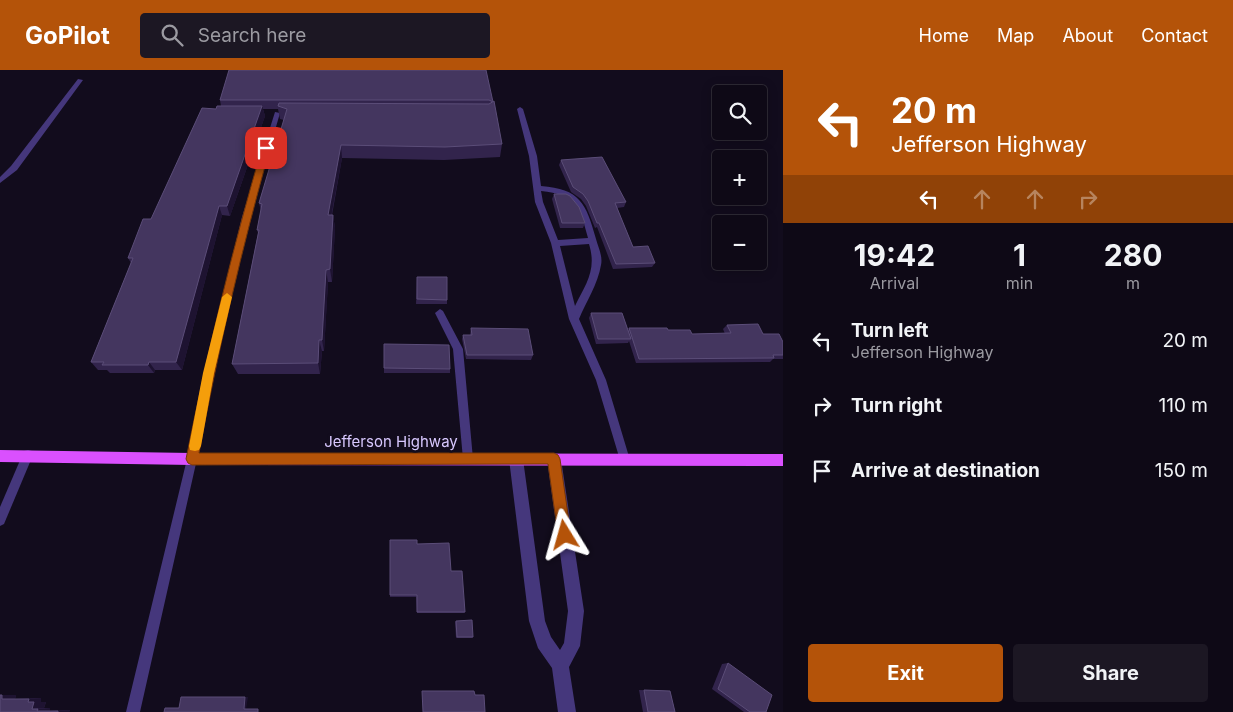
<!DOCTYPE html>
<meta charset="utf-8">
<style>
body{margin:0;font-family:Inter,sans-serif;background:#1c1723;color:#f1f3f6;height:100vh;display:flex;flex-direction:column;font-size:19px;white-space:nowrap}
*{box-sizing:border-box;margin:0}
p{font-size:16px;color:#9b9aa1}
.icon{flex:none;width:28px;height:28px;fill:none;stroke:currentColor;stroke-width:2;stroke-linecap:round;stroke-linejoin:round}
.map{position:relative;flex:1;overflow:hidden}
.side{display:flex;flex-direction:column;background:#0e0916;width:450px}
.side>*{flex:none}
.guide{background:#b45309;color:#fff;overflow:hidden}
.tools{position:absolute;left:712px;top:15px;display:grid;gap:10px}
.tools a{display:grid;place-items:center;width:55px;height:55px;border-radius:5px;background:#0e0916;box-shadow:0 2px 12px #0003,0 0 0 1px #2e2a35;font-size:25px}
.pin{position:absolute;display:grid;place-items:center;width:42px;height:42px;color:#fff;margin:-21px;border-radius:10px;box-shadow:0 2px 8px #0006}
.me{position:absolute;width:55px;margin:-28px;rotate:352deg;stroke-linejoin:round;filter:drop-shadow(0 0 4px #0008)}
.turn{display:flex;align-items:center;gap:18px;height:105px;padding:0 25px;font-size:22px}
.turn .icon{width:65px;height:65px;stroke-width:2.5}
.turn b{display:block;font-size:35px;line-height:42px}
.lanes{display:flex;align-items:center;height:48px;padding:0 25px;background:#0003;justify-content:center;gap:25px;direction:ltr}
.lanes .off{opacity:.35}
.eta{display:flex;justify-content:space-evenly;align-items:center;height:85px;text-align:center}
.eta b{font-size:30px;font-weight:700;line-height:35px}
.cta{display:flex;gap:10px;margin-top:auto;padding:10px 25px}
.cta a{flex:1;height:58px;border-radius:5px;background:#b45309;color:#fff;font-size:20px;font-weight:700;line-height:58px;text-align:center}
.cta a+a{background:#1c1723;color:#f1f3f6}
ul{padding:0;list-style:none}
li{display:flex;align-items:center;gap:15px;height:65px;padding:0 25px}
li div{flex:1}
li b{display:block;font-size:19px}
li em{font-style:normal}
header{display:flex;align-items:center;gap:30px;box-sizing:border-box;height:70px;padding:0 25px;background:#b45309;color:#fff}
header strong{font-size:24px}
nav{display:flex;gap:28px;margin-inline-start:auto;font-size:18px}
.search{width:350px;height:45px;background:#1c1723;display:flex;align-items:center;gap:12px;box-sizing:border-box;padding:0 18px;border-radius:5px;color:#9b9aa1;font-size:19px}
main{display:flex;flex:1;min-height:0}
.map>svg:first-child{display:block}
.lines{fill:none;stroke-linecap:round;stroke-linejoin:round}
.service{fill:#45377c;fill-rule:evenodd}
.minor{fill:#45377c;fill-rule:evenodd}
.primary{fill:#da50fe;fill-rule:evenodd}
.wall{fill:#32244c}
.shaded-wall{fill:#1e1331}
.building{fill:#44365f;stroke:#5b4d78}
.route{fill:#b45309;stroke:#753606}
.slow{fill:#f59e0b}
.labels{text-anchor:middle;stroke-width:5;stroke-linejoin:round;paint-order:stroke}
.street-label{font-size:15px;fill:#d8c8ff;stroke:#120c1d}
</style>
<header>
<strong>GoPilot</strong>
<div class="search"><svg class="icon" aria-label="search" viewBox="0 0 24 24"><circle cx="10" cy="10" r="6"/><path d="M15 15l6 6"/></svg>Search here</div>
<nav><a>Home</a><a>Map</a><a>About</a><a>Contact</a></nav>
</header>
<main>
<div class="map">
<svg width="783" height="642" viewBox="0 0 783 642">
<rect width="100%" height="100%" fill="#120c1d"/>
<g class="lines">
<g class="service">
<path d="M78,9L83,10L17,100L0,113V107L11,96Z"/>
<path d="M520,37L523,39L537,86L541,116C580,119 586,133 596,169C598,177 603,186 601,195C598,214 586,232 579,249L606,310L630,390L629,394L625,395L621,394L620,390L596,310L569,249L551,173L535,132L529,86L517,39ZM541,121C576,124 580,138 588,168L558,170L543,132ZM589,174C597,200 586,214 575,236L560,176Z"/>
<path d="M275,42L280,43L250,147L214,303L197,389L140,642H126L187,389L204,303L242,147Z"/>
<path d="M440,239L443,241L463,279L473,389L472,393L468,394L464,393L463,389L453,279L435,243Z"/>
<path d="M28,380L32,381L33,385L4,454L0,456V437L24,381Z"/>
</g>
<path class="minor" d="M516,383L521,385L523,389L545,551L551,567L560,580L564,573L568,541L547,389L549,385L554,383L559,385L561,389L584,541L580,576L569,597L576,642H558L552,598L538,578L529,551L509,389L511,385Z"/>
<path class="primary" d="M0,380L192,383L783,384V396L192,395L0,392Z"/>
</g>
<g class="wall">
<path d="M486,0L492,32L502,74L500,87L444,90L342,88L332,145H333L335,158L332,212H328L324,281H322L320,304H238L232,294L258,163L257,160L261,141L259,133L284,50L280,49L278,39H263L265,46L230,146L222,145L182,300H155L154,303H110L107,300H98L91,292L131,193L128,188L216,39L221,36L220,30Z"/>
<path d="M561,90L626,132L624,137L617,138L633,177L655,193L652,197L613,199L597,157L595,158L586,136L581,129L571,122L559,95Z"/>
<path d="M554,124L585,153L583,158H560L552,129Z"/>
<path d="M417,207L447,230V234H416Z"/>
<path d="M591,243L628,260L629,258L668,260L692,264H725L723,259L727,255L763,264L783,272V289H773L770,292L636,293L629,271L628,273L596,274L589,248Z"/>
<path d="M471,258L533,285L531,290L466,289L462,269L463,265H470Z"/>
<path d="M384,274L450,299V303H384Z"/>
<path d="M390,470L417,474L451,501L465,542L464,543H417L416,527H390Z"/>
<path d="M456,551L473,567L472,568H456L455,552Z"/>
<path d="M728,593L766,642H744L712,619L722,594Z"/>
<path d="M639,620L670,621L675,642H643Z"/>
<path d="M16,625L15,629L41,628V632H46L44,638H50V641L70,640L69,642H0Z"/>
</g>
<g class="shaded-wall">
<path d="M262,36L265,46L230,146L227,136Z"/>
<path d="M341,75L342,88L329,158L328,145Z"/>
<path d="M219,136L222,145L182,300L176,292Z"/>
<path d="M333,145L335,158L332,212L330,199Z"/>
<path d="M326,200L328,212L324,281L322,270Z"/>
<path d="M319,270L322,281L320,304L318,293Z"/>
<path d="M149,292L155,300L154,303L148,295Z"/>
<path d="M2,625H16L15,629H2Z"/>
<path d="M245,627H248L246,639H244Z"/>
<path d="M41,628V632H28L29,629Z"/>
<path d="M34,632H46L44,638L32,639Z"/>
<path d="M50,638V641H37L38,639Z"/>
<path d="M70,640L69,642H58V641Z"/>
</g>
<g class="building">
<path d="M229,0H486L493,32L489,30H220Z"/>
<path d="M494,31L502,74L445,77L341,75L328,145H333L330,199L326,200L322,270H319L318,293L232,294L259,160H257L262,134L259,133L287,39L278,36L279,33L489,34Z"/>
<path d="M217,36H262L227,136H219L176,292H149L148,295H102L104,292H91L133,188H128L143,149H151L202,38L216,39Z"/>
<path d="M602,87L626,132L615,133L633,177L648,176L655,193L616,194L599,153H597L588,131L583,124L573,117L561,90Z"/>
<path d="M554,124H566L570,126L579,137L585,153H562Z"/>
<path d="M417,207H447V230L417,229Z"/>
<path d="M591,243H622L631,269H598Z"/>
<path d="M758,254L763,264H779L783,272V285H773L774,288L639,289L629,258H667L668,260H690L692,264L731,263L727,255Z"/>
<path d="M471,258L528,259L533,285H467L463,265H472Z"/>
<path d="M384,274L449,275L450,299L384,298Z"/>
<path d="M390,470H417V474L449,473L451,501H462L465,542H417V525H390Z"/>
<path d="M472,550L473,567H457L456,551Z"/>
<path d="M728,593L772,625L766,642H750L718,619Z"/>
<path d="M644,620L670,621L675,642H648Z"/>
<path d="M422,621H474L475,625H484L485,642H423Z"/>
<path d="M0,625H2V629H29L28,632H34L32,639H38L37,641H58V642H0Z"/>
<path d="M181,627H245L244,639H258V642H164L165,638H179Z"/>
</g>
<path class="route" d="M266,75L270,78C242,178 218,280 199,383H554L558,385L560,389L571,465L569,470L565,472L560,470L558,465L548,394L192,395L188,393L186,389C207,284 232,180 262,78Z"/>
<path class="slow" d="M227,223L232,227L214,303L201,376L199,380L195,381L190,380L189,376L203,303L222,227Z"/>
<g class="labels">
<g class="street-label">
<text x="391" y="377">Jefferson Highway</text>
</g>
</g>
</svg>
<div class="tools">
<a><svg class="icon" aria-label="search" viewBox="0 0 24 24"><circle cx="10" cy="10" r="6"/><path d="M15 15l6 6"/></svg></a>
<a>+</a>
<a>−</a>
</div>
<div class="pin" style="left:266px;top:78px;background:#d93025"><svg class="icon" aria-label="arrive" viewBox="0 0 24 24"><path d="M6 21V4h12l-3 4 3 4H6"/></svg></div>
<svg class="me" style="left:565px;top:465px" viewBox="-20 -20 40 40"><path d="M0-17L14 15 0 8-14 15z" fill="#b45309" stroke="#fff" stroke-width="4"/></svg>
</div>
<section class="side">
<div class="guide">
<div class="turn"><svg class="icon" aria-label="left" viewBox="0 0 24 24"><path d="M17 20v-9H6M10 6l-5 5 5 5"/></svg><div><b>20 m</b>Jefferson Highway</div></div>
<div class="lanes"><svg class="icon" aria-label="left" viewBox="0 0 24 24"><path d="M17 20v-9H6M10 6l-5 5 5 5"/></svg><svg class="icon off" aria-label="ahead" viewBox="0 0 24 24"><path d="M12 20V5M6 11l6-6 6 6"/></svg><svg class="icon off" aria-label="ahead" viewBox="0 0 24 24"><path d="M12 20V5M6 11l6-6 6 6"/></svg><svg class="icon off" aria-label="right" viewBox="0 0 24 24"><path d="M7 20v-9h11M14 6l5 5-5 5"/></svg></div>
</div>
<div class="eta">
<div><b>19:42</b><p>Arrival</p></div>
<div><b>1</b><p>min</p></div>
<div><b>280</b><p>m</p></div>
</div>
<ul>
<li><svg class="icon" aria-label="left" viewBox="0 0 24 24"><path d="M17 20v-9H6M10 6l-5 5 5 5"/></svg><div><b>Turn left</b><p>Jefferson Highway</p></div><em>20 m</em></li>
<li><svg class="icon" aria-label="right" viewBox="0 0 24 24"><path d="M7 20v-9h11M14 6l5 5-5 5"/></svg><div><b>Turn right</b></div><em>110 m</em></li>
<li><svg class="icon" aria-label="arrive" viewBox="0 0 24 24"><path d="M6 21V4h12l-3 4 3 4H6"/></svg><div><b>Arrive at destination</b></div><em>150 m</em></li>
</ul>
<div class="cta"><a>Exit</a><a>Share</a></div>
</section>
</main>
